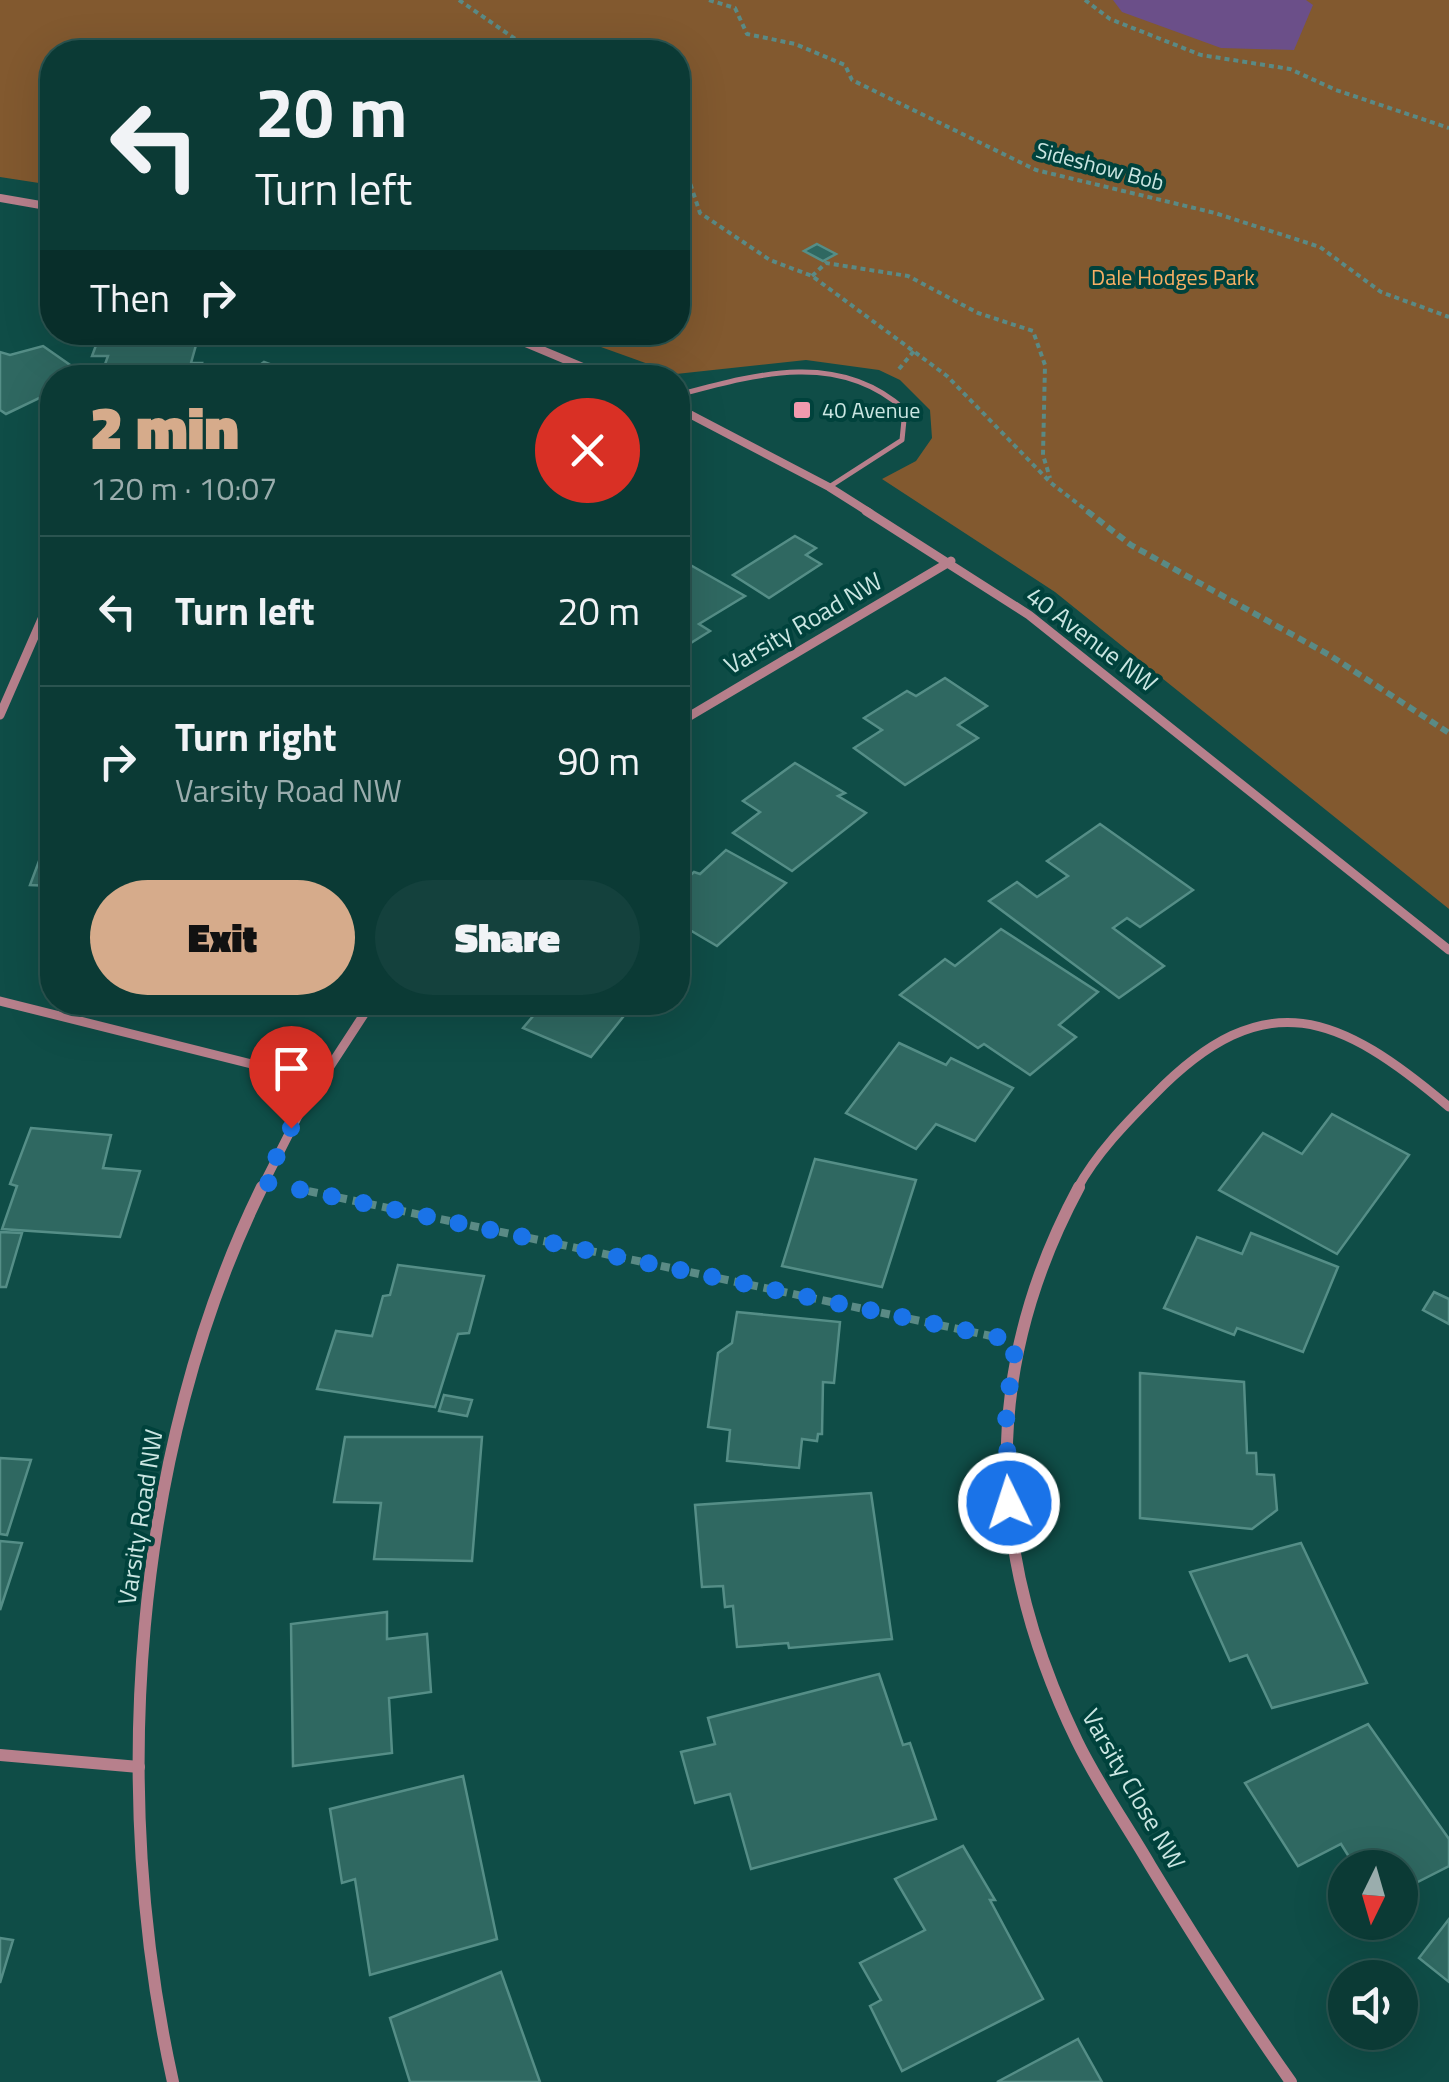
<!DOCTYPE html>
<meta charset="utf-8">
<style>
body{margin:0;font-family:"Titillium Web",sans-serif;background:#14413d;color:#f1f3f6;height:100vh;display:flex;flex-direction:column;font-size:38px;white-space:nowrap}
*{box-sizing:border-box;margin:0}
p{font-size:32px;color:#9aadad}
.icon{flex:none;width:55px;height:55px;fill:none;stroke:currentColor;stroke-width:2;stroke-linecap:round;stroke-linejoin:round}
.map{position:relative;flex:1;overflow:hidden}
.panel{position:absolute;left:40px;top:365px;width:650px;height:650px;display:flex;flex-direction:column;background:#0b3a35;border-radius:40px;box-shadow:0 10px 40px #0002,0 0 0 2px #2b5450}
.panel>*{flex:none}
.hud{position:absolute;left:40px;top:40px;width:650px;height:305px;border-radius:40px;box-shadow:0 10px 40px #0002,0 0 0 2px #2b5450;background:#0b3a35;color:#f1f3f6;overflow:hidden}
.needle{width:65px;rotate:185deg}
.controls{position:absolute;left:1328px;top:1850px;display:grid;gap:20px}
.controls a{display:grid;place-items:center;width:90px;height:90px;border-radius:50%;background:#0b3a35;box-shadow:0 10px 40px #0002,0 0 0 2px #2b5450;font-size:50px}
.pin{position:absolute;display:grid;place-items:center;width:85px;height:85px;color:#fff;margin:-102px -42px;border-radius:50% 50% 50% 0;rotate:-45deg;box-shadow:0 0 10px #0007}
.pin .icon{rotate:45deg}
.me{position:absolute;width:110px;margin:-55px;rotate:356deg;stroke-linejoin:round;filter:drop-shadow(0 0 8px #0008)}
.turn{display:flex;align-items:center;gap:35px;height:210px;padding:0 50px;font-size:45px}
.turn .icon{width:130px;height:130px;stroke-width:2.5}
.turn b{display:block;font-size:70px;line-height:85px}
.then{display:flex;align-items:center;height:95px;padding:0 50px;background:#0003;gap:20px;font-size:38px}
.round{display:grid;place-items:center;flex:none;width:105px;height:105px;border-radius:52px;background:#14413d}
.overview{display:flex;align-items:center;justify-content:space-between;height:170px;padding:0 50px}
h1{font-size:60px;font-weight:800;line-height:75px;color:#d6ab8b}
.button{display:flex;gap:20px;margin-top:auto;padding:20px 50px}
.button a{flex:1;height:115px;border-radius:60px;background:#d6ab8b;color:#111;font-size:40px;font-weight:800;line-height:115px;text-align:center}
.button a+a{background:#14413d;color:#f1f3f6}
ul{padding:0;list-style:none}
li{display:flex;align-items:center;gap:30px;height:150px;padding:0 50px;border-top:2px solid #2b5450}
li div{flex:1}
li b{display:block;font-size:38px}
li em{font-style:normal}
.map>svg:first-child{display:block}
.green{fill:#82592f}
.water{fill:#6b4f89}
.building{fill:#2f6861;stroke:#558e87;stroke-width:2.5}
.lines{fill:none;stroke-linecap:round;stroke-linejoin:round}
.path-far2{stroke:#5a8a85;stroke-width:4;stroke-dasharray:5 4;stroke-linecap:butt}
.path-far1{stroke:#5a8a85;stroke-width:6;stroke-dasharray:8 5;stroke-linecap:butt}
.path{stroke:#5a8a85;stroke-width:8;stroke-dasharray:9 6;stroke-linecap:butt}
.lane{stroke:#b7808c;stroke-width:5}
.street-far2{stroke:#b7808c;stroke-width:8}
.street-far1{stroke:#b7808c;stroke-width:9}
.street{stroke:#b7808c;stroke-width:12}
.route{stroke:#1a73e8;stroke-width:18;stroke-dasharray:0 32.4}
.poi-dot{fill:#f29aae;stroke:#00423c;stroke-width:4}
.labels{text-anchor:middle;stroke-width:8;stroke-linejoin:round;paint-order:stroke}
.far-street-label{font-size:22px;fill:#cae6e2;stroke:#00423c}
.far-park-label{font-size:22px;fill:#f8af65;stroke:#00423c}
.far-poi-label{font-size:22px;fill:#cae6e2;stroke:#00423c;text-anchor:start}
.street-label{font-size:25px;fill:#cae6e2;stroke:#00423c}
</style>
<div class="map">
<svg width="1449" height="2082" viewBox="0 0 1449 2082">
<rect width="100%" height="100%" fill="#0f4d47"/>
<path class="green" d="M0,0H1449V909L1055,592L882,479L916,461L932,438L930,410L900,380L879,370L806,360L676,374L562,333L678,332V52H52V185L0,177Z"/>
<path class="water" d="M1113,0H1306L1313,5L1294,50L1221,48L1122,12Z"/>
<g class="building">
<path d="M817,244L836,254L823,261L804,251Z"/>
<path d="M116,336L198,338L191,363H202L197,378H148L152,368L104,367L108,356H92L98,340H114Z"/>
<path d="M43,346L83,374L52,378V392L6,414L0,410V352L10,355Z"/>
<path d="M264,362L308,378H242Z"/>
<path d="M795,536L816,548L806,555L821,564L769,598L733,575Z"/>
<path d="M678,558L745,596L699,624L710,631L678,651Z"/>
<path d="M945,678L987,706L958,725L978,738L905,785L854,748L882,730L864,718L907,691L916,696Z"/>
<path d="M795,763L845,793L838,796L866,813L792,871L733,833L760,812L743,801Z"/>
<path d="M1100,824L1193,890L1140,927L1127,918L1113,928L1164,966L1119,998L989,901L1017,882L1037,897L1068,876L1047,861Z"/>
<path d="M726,850L786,883L717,946L678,923V886L694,872L700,874Z"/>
<path d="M42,853H52V886L30,885Z"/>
<path d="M1001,929L1098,992L1059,1025L1076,1037L1030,1075L984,1044L978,1048L900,995L945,959L955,966Z"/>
<path d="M545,1002H635L591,1057L523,1028Z"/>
<path d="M899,1043L946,1065L951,1058L1013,1088L975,1141L936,1124L916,1149L846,1113Z"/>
<path d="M1332,1114L1409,1155L1337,1254L1219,1190L1263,1133L1302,1154Z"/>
<path d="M31,1128L111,1135L103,1168L140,1171L120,1237L2,1229L17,1186L10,1184Z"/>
<path d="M815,1159L916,1180L882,1287L782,1266Z"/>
<path d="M0,1232L22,1233L6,1287H0Z"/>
<path d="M1251,1233L1338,1267L1303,1352L1237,1328L1234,1335L1164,1308L1197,1237L1242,1254Z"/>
<path d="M398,1265L484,1276L469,1333L458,1334L435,1407L317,1389L336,1331L372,1336L383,1296L390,1295Z"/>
<path d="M1434,1292L1449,1299V1324L1423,1310Z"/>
<path d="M737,1312L840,1322L834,1383L823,1382L822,1434H818L817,1441L802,1439L799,1468L727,1461L730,1430L708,1427L718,1353L732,1343Z"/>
<path d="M1140,1373L1244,1382L1247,1453H1256L1257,1474L1274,1475L1277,1510L1252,1529L1140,1518Z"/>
<path d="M444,1395L472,1400L467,1416L439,1411Z"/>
<path d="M345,1437H482L472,1561L374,1559L381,1503L334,1502Z"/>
<path d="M0,1458L31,1460L7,1535L0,1534Z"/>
<path d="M871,1493L892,1639L789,1648L788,1643L737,1647L733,1606L725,1607L723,1586L702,1587L695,1505Z"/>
<path d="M0,1541L22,1543L0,1610Z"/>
<path d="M1301,1543L1367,1683L1272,1708L1247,1655L1230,1661L1190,1572Z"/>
<path d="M387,1612V1639L427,1634L431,1692L389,1698L392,1753L293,1766L291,1624Z"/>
<path d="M879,1674L903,1745L910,1743L936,1819L751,1869L730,1794L695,1803L681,1752L715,1744L708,1718Z"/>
<path d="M1368,1724L1449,1839V1866L1400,1891V1868H1356L1341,1844L1298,1866L1245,1783Z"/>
<path d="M463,1776L497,1939L370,1975L355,1879L342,1883L330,1809Z"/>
<path d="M963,1846L995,1900H990L1043,1999L902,2071L870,2006L881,2000L860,1963L925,1930L895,1879Z"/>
<path d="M1449,1919V1982L1419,1958Z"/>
<path d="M0,1938L13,1940L0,1983Z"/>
<path d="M501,1972L540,2082H410L390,2018Z"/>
<path d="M1078,2039L1102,2082H997Z"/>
</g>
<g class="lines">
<g class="path-far2">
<path d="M459,0L534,52"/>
<path d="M709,0L735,8L747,34L795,44L845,65L852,80L1036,170L1215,213L1320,247L1381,292L1449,317"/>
<path d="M1085,0L1110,19L1201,55L1290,69L1336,90L1449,128"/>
<path d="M678,161L685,168L700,213L770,260L812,276L947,376L1051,483L1090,513"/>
<path d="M812,276L826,263L908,276L978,313L1033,331L1045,365L1043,455L1050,478"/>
<path d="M899,369L914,351"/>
</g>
<g class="path-far1">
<path d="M1087,511L1131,545L1331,656L1449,733"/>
<path d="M294,1188L301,1189"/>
</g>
<path class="path" d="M294,1188L991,1336"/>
<path class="lane" d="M678,395C756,374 839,350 905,410L902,440L829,487"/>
<g class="street-far2">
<path d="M0,198L52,207"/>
<path d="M499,332L609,378"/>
<path d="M678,408L829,487L870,513"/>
</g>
<g class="street-far1">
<path d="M866,511L1029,615L1449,950"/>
<path d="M0,715L52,596"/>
<path d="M678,723L951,561"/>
<path d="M0,1001L319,1081"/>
<path d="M261,1189L299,1114L372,1002"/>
<path d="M1077,1189C1096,1154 1126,1123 1154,1095C1266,980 1340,1015 1449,1107"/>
</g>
<g class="street">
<path d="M1079,1187C980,1371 986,1553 1077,1741C1098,1784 1126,1824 1150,1865C1195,1939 1241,2011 1291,2082"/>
<path d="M0,1755L139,1767"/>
<path d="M173,2082C109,1796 132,1452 262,1187"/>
</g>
</g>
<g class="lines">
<path class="route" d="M291,1128L264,1182L1016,1341L1006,1412L1009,1503"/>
</g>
<rect class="poi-dot" x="792" y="400" width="20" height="20" rx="5"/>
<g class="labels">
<g class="far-street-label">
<text transform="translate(1100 166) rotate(15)" y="8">Sideshow Bob</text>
</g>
<g class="far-park-label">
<text x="1173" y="285">Dale Hodges Park</text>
</g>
<g class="far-poi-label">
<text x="822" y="418">40 Avenue</text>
</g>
<g class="street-label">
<text transform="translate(803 623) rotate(-30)" y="9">Varsity Road NW</text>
<text transform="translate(1092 639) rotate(37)" y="9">40 Avenue NW</text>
<text transform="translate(140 1517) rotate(-81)" y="9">Varsity Road NW</text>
<text transform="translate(1134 1789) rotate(60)" y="9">Varsity Close NW</text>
</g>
</g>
</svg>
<div class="controls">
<a><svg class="needle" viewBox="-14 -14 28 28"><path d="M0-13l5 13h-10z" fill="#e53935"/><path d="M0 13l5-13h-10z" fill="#9aadad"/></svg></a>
<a><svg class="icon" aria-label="sound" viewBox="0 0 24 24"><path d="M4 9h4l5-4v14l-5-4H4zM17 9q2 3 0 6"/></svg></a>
</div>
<div class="pin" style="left:291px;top:1128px;background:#d93025"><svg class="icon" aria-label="arrive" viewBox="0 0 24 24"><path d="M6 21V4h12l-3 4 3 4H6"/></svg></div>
<svg class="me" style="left:1009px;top:1503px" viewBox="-20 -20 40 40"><circle r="17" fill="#1a73e8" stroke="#fff" stroke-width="3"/><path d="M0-11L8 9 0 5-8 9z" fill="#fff"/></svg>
<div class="hud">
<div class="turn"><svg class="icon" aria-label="left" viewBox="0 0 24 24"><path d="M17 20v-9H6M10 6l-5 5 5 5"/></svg><div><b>20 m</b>Turn left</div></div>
<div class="then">Then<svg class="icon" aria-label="right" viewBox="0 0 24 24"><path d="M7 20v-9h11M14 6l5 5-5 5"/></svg></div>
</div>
<section class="panel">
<div class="overview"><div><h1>2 min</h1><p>120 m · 10:07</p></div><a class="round" style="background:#d93025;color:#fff"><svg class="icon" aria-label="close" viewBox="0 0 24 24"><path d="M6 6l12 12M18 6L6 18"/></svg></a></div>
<ul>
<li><svg class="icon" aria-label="left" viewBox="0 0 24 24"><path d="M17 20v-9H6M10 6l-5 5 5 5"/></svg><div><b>Turn left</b></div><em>20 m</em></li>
<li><svg class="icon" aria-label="right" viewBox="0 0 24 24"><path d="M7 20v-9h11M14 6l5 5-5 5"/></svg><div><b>Turn right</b><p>Varsity Road NW</p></div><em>90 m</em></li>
</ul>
<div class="button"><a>Exit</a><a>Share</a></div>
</section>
</div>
